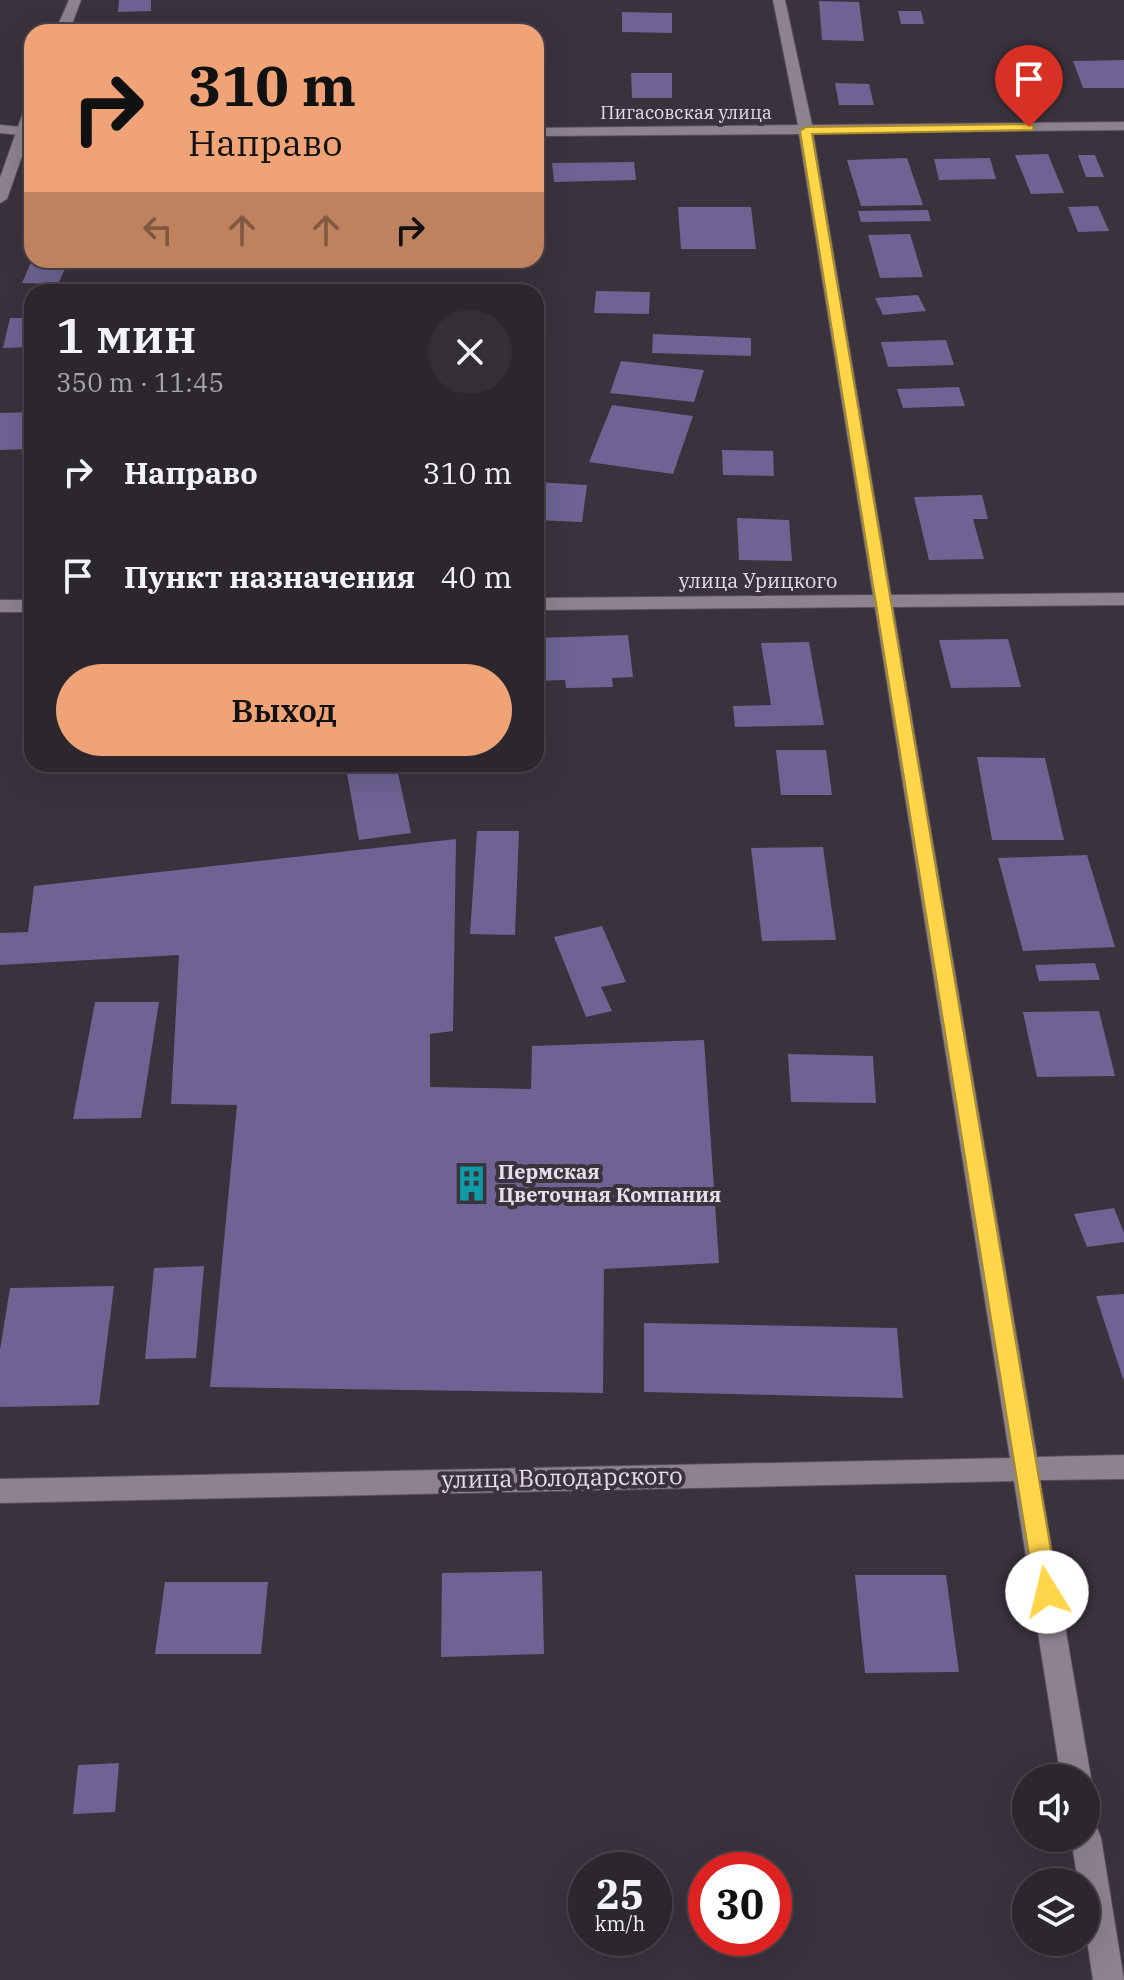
<!DOCTYPE html>
<html lang="ru">
<meta charset="utf-8">
<style>
body{margin:0;font-family:"IBM Plex Serif",serif;background:#342e36;color:#f1f3f6;height:100vh;display:flex;flex-direction:column;font-size:30px;white-space:nowrap}
*{box-sizing:border-box;margin:0}
p{font-size:26px;color:#a6a5aa}
.icon{flex:none;width:44px;height:44px;fill:none;stroke:currentColor;stroke-width:2;stroke-linecap:round;stroke-linejoin:round}
.map{position:relative;flex:1;overflow:hidden}
.details{position:absolute;left:24px;top:284px;width:520px;height:488px;display:flex;flex-direction:column;background:#2c262e;border-radius:24px;box-shadow:0 8px 32px #0002,0 0 0 2px #48434a}
.details>*{flex:none}
.guide{position:absolute;left:24px;top:24px;width:520px;height:244px;border-radius:24px;box-shadow:0 8px 32px #0002,0 0 0 2px #48434a;background:#efa376;color:#111;overflow:hidden}
.fabs{position:absolute;left:1012px;top:1764px;display:grid;gap:16px}
.fabs a{display:grid;place-items:center;width:88px;height:88px;border-radius:50%;background:#2c262e;box-shadow:0 8px 32px #0002,0 0 0 2px #48434a;font-size:40px}
.speed{position:absolute;left:568px;top:1852px;display:flex;gap:16px;font-size:40px;font-weight:700;text-align:center}
.speed>*{display:grid;place-content:center;width:104px;height:104px;border-radius:50%;background:#2c262e;box-shadow:0 8px 32px #0002,0 0 0 2px #48434a;line-height:1}
.speed small{font-size:20px;font-weight:400}
.speed .limit{border:12px solid #d22;background:#fff;color:#111}
.pin{position:absolute;display:grid;place-items:center;width:68px;height:68px;color:#fff;margin:-82px -34px;border-radius:50% 50% 50% 0;rotate:-45deg;box-shadow:0 0 8px #0007}
.pin .icon{rotate:45deg}
.me{position:absolute;width:88px;margin:-44px;rotate:351deg;stroke-linejoin:round;filter:drop-shadow(0 0 6px #0008)}
.turn{display:flex;align-items:center;gap:28px;height:168px;padding:0 32px;font-size:36px}
.turn .icon{width:104px;height:104px;stroke-width:2.5}
.turn b{display:block;font-size:56px;line-height:68px}
.lanes{display:flex;align-items:center;height:76px;padding:0 32px;background:#0003;justify-content:center;gap:40px;direction:ltr}
.lanes .off{opacity:.35}
.round{display:grid;place-items:center;flex:none;width:84px;height:84px;border-radius:42px;background:#342e36}
.overview{display:flex;align-items:center;justify-content:space-between;height:136px;padding:0 32px}
h1{font-size:48px;font-weight:600;line-height:60px}
.primary-button{display:flex;gap:16px;margin-top:auto;padding:16px 32px}
.primary-button a{flex:1;height:92px;border-radius:48px;background:#efa376;color:#111;font-size:32px;font-weight:600;line-height:92px;text-align:center}
ul{padding:0;list-style:none}
li{display:flex;align-items:center;gap:24px;height:104px;padding:0 32px}
li div{flex:1}
li b{display:block;font-size:30px}
li em{font-style:normal}
.map>svg:first-child{display:block}
.building{fill:#6e6393}
.lines{fill:none;stroke-linecap:round;stroke-linejoin:round}
.minor-casing{stroke:#58515b;stroke-width:2}
.tertiary-casing{stroke:#58515b;stroke-width:2}
.minor{fill:#8c838f;fill-rule:evenodd}
.tertiary{fill:#8c838f;fill-rule:evenodd}
.route{fill:#ffd54a;stroke:#a68a30;stroke-width:2}
.labels{text-anchor:middle;stroke-width:8;stroke-linejoin:round;paint-order:stroke}
.far-street-label{font-size:18px;fill:#e5e0e7;stroke:#3a323d}
.street-label{font-size:20px;fill:#e5e0e7;stroke:#3a323d}
.poi-label{font-size:20px;font-weight:bold;fill:#e5e0e7;stroke:#3a323d;text-anchor:start}
.near-street-label{font-size:24px;fill:#e5e0e7;stroke:#3a323d}
</style>
<div class="map">
<svg width="1124" height="1980" viewBox="0 0 1124 1980">
<rect width="100%" height="100%" fill="#3a323d"/>
<g class="building">
<path d="M119,0H151V11L118,12Z"/>
<path d="M819,1L859,2L864,41L822,40Z"/>
<path d="M898,11H921L924,24H901Z"/>
<path d="M622,12L672,13V33L622,32Z"/>
<path d="M1124,60V88H1083L1073,61Z"/>
<path d="M631,73H672V98H632Z"/>
<path d="M835,83L869,84L874,105H839Z"/>
<path d="M1048,154L1064,193L1031,194L1015,155Z"/>
<path d="M1078,155H1095L1104,177H1086Z"/>
<path d="M907,158L923,205L861,206L847,160Z"/>
<path d="M990,158L996,179L939,180L934,159Z"/>
<path d="M634,162L636,180L554,182L552,163Z"/>
<path d="M1098,206L1109,231L1078,232L1068,207Z"/>
<path d="M678,207H751L756,249H681Z"/>
<path d="M928,210L931,221L861,222L858,211Z"/>
<path d="M910,234L923,277L880,278L868,235Z"/>
<path d="M32,260H69L58,284L22,283Z"/>
<path d="M596,291L650,292L649,314L594,313Z"/>
<path d="M918,295L926,311L883,315L875,298Z"/>
<path d="M10,318H32V347L3,348Z"/>
<path d="M653,334L751,338V356L652,353Z"/>
<path d="M946,340L954,365L888,367L881,342Z"/>
<path d="M621,361L704,370L694,402L610,393Z"/>
<path d="M959,387L965,406L903,408L897,389Z"/>
<path d="M612,405L693,416L673,474L589,462Z"/>
<path d="M32,412L27,449L0,450V413Z"/>
<path d="M722,450L773,451L774,476L723,475Z"/>
<path d="M536,482L587,485L582,522L536,520Z"/>
<path d="M982,495L988,519H973L984,559L929,560L914,497Z"/>
<path d="M737,518L789,520L792,561L739,560Z"/>
<path d="M628,635L633,677L612,678L613,687L566,688L565,680L536,681V638Z"/>
<path d="M1008,639L1021,687L951,688L939,640Z"/>
<path d="M809,642L824,725L735,727L733,706L771,705L761,643Z"/>
<path d="M776,750H826L832,795H781Z"/>
<path d="M977,757L1045,758L1064,840H992Z"/>
<path d="M380,764H396L411,833L359,840L346,768Z"/>
<path d="M477,831H519L515,935L470,934Z"/>
<path d="M456,839L453,1031L430,1034V1087L531,1089L532,1046L704,1040L719,1263L604,1269L603,1393L210,1387L237,1105L171,1104L179,955L0,965V933L28,932L34,886Z"/>
<path d="M823,847L836,940L762,941L751,848Z"/>
<path d="M1087,855L1115,947L1023,951L998,858Z"/>
<path d="M602,926L626,982L601,987L612,1011L586,1017L554,937Z"/>
<path d="M1095,963L1100,980L1039,981L1035,965Z"/>
<path d="M95,1002H159L141,1118L73,1119Z"/>
<path d="M1099,1011L1115,1076L1037,1077L1023,1012Z"/>
<path d="M788,1054L873,1056L876,1103L791,1102Z"/>
<path d="M1114,1208L1124,1233V1242L1087,1247L1074,1214Z"/>
<path d="M204,1266L196,1358L145,1359L154,1268Z"/>
<path d="M114,1286L99,1405L0,1407V1350L10,1288Z"/>
<path d="M1124,1294V1379H1123L1096,1296Z"/>
<path d="M644,1323L897,1328L903,1398L644,1392Z"/>
<path d="M542,1571L544,1654L441,1657L442,1573Z"/>
<path d="M855,1575H946L959,1672L865,1673Z"/>
<path d="M165,1582H268L261,1654H155Z"/>
<path d="M119,1763L115,1812L73,1814L78,1765Z"/>
</g>
<g class="lines">
<defs>
<g id="minor">
<path d="M773,0H785L812,125L1124,122V130L813,133L891,595L1124,593V605L893,607L1037,1457L1124,1455V1479L1040,1480L1091,1778L1086,1788V1778H1061L1014,1481L0,1503V1479L1010,1458L875,607L536,610V598L873,595L799,134L536,136V128L798,125Z"/>
<path d="M0,125L32,128V136L0,133Z"/>
<rect x="0" y="600" width="32" height="12"/>
<path d="M1086,1823L1097,1828L1101,1838L1124,1980H1093L1086,1933V1882H1078L1071,1838H1086Z"/>
</g>
<g id="tertiary">
<path d="M69,0H81L69,32H55Z"/>
<path d="M32,103V127L7,199L0,203V178L25,107Z"/>
</g>
</defs>
<use href="#minor" class="minor-casing"/>
<use href="#tertiary" class="tertiary-casing"/>
<use href="#minor" class="minor"/>
<use href="#tertiary" class="tertiary"/>
</g>
<path class="route" d="M1029,124L1034,127L1033,130L812,134L1058,1592L1055,1599L1047,1602L1039,1599L1035,1592L800,131L806,127Z"/>
<defs>
<symbol id="building-bare" viewBox="-9 -9 18 18"><path d="M-4-6H4V6H1V3H-1V6H-4ZM-2.5-4.3h1.7v1.8h-1.7ZM.8-4.3h1.7v1.8H.8ZM-2.5-1h1.7V.8h-1.7ZM.8-1h1.7V.8H.8Z" fill="#0f9aa8" stroke="#3a323d" stroke-width="2.5" paint-order="stroke"/></symbol>
</defs>
<g fill-rule="evenodd">
<use href="#building-bare" x="446" y="1158" width="51" height="51"/>
</g>
<g class="labels">
<g class="far-street-label">
<text x="686" y="119">Пигасовская улица</text>
</g>
<g class="street-label">
<text x="758" y="588">улица Урицкого</text>
</g>
<g class="poi-label">
<text x="498" y="1179">Пермская<tspan x="498" dy="23">Цветочная Компания</tspan></text>
</g>
<g class="near-street-label">
<text transform="translate(562 1478) rotate(-1)" y="8">улица Володарского</text>
</g>
</g>
</svg>
<div class="fabs">
<a><svg class="icon" aria-label="sound" viewBox="0 0 24 24"><path d="M4 9h4l5-4v14l-5-4H4zM17 9q2 3 0 6"/></svg></a>
<a><svg class="icon" aria-label="layers" viewBox="0 0 24 24"><path d="M12 4l9 5-9 5-9-5zM3 14l9 5 9-5"/></svg></a>
</div>
<div class="speed"><div>25<small>km/h</small></div><div class="limit">30</div></div>
<div class="pin" style="left:1029px;top:127px;background:#d93025"><svg class="icon" aria-label="arrive" viewBox="0 0 24 24"><path d="M6 21V4h12l-3 4 3 4H6"/></svg></div>
<svg class="me" style="left:1047px;top:1592px" viewBox="-20 -20 40 40"><circle r="19" fill="#fff"/><path d="M0-13L10 11 0 6-10 11z" fill="#ffd54a"/></svg>
<div class="guide">
<div class="turn"><svg class="icon" aria-label="right" viewBox="0 0 24 24"><path d="M7 20v-9h11M14 6l5 5-5 5"/></svg><div><b>310 m</b>Направо</div></div>
<div class="lanes"><svg class="icon off" aria-label="left" viewBox="0 0 24 24"><path d="M17 20v-9H6M10 6l-5 5 5 5"/></svg><svg class="icon off" aria-label="ahead" viewBox="0 0 24 24"><path d="M12 20V5M6 11l6-6 6 6"/></svg><svg class="icon off" aria-label="ahead" viewBox="0 0 24 24"><path d="M12 20V5M6 11l6-6 6 6"/></svg><svg class="icon" aria-label="right" viewBox="0 0 24 24"><path d="M7 20v-9h11M14 6l5 5-5 5"/></svg></div>
</div>
<section class="details">
<div class="overview"><div><h1>1 мин</h1><p>350 m · 11:45</p></div><a class="round"><svg class="icon" aria-label="close" viewBox="0 0 24 24"><path d="M6 6l12 12M18 6L6 18"/></svg></a></div>
<ul>
<li><svg class="icon" aria-label="right" viewBox="0 0 24 24"><path d="M7 20v-9h11M14 6l5 5-5 5"/></svg><div><b>Направо</b></div><em>310 m</em></li>
<li><svg class="icon" aria-label="arrive" viewBox="0 0 24 24"><path d="M6 21V4h12l-3 4 3 4H6"/></svg><div><b>Пункт назначения</b></div><em>40 m</em></li>
</ul>
<div class="primary-button"><a>Выход</a></div>
</section>
</div>
